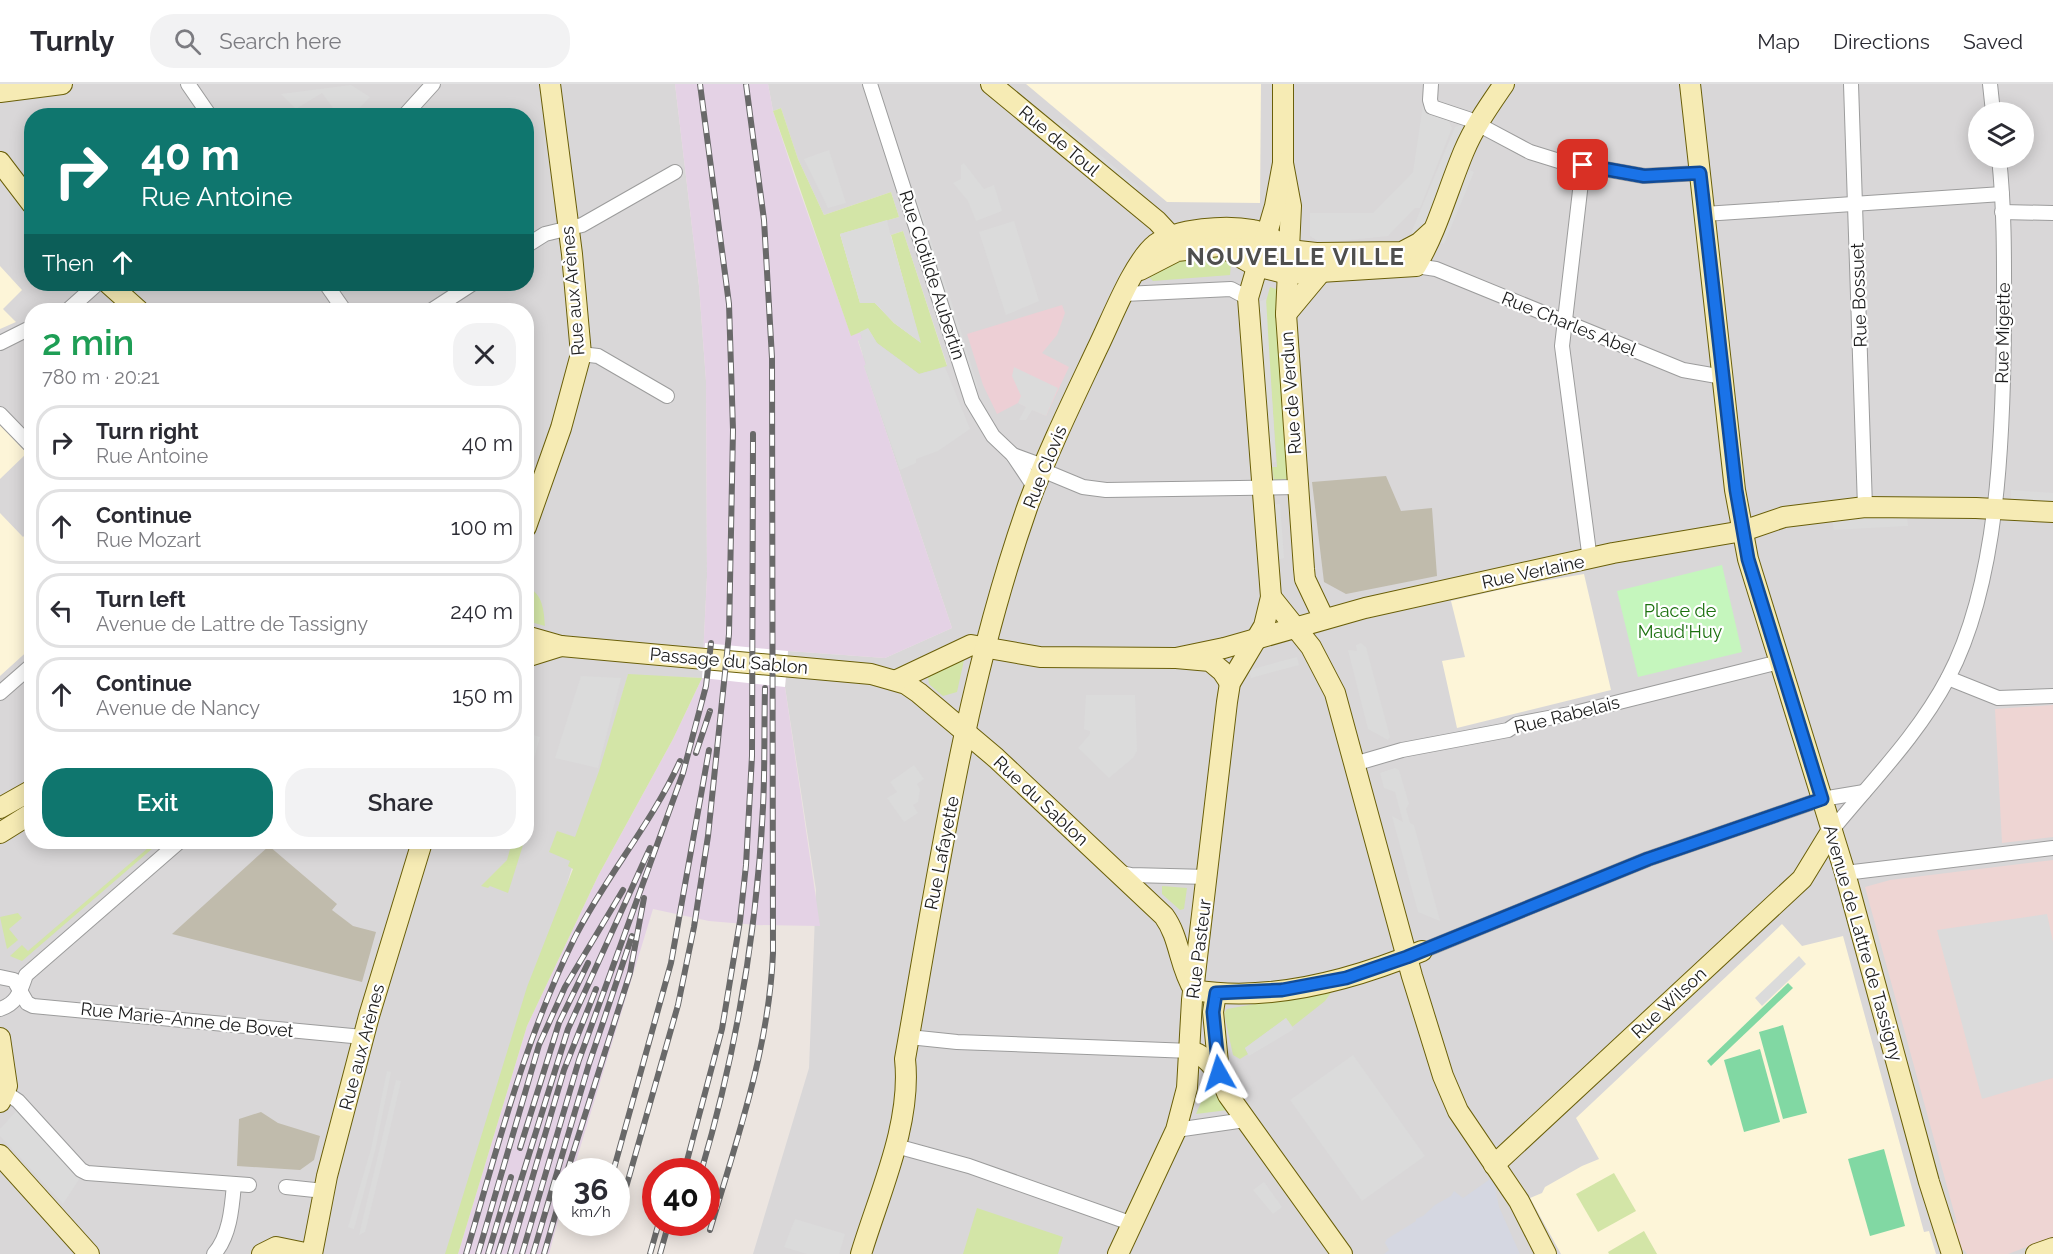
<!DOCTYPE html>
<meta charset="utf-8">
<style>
body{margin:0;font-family:Raleway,sans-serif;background:#f2f2f3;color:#2b2b33;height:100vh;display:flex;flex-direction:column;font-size:22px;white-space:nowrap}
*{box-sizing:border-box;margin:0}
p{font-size:20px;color:#7c7c81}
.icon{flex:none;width:33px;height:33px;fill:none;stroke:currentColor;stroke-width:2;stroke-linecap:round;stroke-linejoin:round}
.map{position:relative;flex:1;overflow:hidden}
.drawer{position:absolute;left:24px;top:219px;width:510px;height:546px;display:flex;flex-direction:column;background:#fff;border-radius:24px;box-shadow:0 3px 15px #0003}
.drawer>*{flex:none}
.top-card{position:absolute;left:24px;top:24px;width:510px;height:183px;border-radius:24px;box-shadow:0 3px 15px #0003;background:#0f766e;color:#fff;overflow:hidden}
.tools{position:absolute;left:1968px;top:18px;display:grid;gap:12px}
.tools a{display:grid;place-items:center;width:66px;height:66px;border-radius:50%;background:#fff;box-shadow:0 3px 15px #0003;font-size:30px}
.speed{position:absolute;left:552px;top:1074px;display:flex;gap:12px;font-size:30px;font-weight:700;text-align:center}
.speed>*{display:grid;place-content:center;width:78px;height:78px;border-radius:50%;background:#fff;box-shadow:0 3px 15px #0003;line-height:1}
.speed small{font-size:15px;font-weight:400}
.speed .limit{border:9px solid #d22;background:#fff;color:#111}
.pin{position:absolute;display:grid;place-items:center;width:51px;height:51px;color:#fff;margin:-26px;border-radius:12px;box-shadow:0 3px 9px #0006}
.me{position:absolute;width:66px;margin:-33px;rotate:354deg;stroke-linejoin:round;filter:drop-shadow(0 0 4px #0008)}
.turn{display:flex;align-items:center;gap:21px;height:126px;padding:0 18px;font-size:27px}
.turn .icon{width:78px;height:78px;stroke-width:2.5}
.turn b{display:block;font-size:42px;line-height:51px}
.then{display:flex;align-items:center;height:57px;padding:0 18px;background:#0003;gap:12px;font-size:22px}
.round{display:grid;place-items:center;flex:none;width:63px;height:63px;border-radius:24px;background:#f2f2f3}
.headline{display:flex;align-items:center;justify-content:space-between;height:102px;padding:0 18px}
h1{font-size:36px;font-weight:600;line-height:45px;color:#1e9e55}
.cta{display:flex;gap:12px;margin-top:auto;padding:12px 18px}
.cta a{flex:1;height:69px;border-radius:24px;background:#0f766e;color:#fff;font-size:24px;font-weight:600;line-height:69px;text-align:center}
.cta a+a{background:#f2f2f3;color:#2b2b33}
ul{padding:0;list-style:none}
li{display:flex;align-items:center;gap:18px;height:75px;margin:0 12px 9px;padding:0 6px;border:3px solid #e1e1e2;border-radius:24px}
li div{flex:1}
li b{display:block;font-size:22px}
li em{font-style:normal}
header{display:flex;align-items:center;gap:36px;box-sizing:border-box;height:84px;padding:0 30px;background:#fff;border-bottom:2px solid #e1e1e2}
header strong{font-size:28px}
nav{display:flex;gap:33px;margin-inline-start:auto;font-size:21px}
.search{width:420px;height:54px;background:#f2f2f3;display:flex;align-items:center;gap:15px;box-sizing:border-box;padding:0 21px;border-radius:24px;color:#7c7c81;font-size:22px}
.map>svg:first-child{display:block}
.residential{fill:#d9d7d8;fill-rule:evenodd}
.commercial{fill:#edcfd5}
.industrial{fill:#e4d2e5}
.education{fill:#fdf5d8}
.military{fill:#eed5d3}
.construction{fill:#c0bbac}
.grass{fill:#d3e5a7}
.park{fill:#c5f6bd}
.pitch{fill:#81d8a3}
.parking{fill:#dbdbdb}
.plaza{fill:#d5d7e1}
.pier{fill:#fff}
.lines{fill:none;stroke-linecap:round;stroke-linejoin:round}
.street-casing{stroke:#9c9c9c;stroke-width:16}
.secondary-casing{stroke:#6a5f09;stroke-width:22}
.street{stroke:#fff;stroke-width:14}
.secondary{stroke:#f6ebb4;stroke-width:20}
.rail-casing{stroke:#696969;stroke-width:6}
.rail{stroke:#fff;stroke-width:4;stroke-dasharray:11;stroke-linecap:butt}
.route-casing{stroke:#114b97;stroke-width:15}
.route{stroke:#1a73e8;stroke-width:10}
.labels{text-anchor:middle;stroke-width:4.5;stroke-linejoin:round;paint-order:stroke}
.street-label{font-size:18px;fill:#1b1b1b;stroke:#fff}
.park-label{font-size:18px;fill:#1d7110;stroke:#fff}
.district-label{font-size:24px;font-weight:bold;letter-spacing:1.5px;fill:#4e4e4e;stroke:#fff}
</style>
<header>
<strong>Turnly</strong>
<div class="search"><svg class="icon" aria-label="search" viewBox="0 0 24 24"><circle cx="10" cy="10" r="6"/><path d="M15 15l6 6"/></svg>Search here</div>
<nav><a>Map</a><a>Directions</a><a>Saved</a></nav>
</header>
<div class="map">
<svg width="2053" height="1170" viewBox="0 0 2053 1170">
<rect width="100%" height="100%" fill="#ece5e0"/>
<g class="residential">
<path d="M0,0H675L699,202L706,297L707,492L702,594L628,591L535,910L455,1170H0ZM32,32H526V200H32ZM32,226H526V758H32Z"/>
<path d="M768,0H2053V1170H753L809,984L816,806L785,603L788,567L885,574L952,544L864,282L860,248L947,281L903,147L891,151L840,150L899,133L891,108L824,131L798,75L781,24L773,27ZM1978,28H2024V74H1978Z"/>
</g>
<path class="commercial" d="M1062,221L1065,229L1057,251L1042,269L1069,283L1046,332L1018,319L997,330L983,301L967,250Z"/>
<path class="industrial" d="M675,0H768L773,27L795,94L851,251L860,248L862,255L858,257L866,281L864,282L952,544L885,574L788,567L785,603L820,842L756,841L709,837L653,825L573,1087L566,1088L565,1111L549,1170H458L527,942L598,792L673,655L702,594L707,492L706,297L699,202Z"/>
<g class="education">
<path d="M1026,0H1261L1260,119L1167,118Z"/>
<path d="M0,182L22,206L3,225L16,238L0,245Z"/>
<path d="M0,341L27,369L0,395Z"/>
<path d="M0,429L23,453L31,445L32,563L0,592Z"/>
<path d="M1584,490L1611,606L1457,644L1442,577L1465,573L1451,517L1520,501Z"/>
<path d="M1782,840L1802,862L1843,852L1924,1148L1929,1147L1936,1170H1561L1530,1114L1542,1109L1545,1103L1582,1082L1599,1075L1576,1034Z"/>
</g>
<g class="military">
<path d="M2053,621V753L2002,759L1995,625Z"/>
<path d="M2053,776V1153L2008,1170H1967L1964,1166L1959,1167L1951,1141L1957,1139L1865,803L1890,796Z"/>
</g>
<g class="construction">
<path d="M1386,392L1401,427L1432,424L1437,492L1346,510L1324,498L1312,398Z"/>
<path d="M269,762L337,820L332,826L353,842L376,848L362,898L172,850Z"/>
<path d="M261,1028L278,1039L320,1052L314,1076L300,1086L237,1082L239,1035Z"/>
</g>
<g class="grass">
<path d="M781,24L798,75L824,131L891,108L899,133L840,150L860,219H875L894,239L920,258L891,151L903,147L947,282L919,290L877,259L868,245L851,252L773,27Z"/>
<path d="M1223,171L1235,177L1231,180L1230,191L1153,197L1147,191L1164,178Z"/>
<path d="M1270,203L1276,205L1289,395L1284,400V396H1274L1272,383H1277L1265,221Z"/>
<path d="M527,503C543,509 544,528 545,542L527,537Z"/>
<path d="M960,576H964L957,608L943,612L929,600L928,593Z"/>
<path d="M628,590L702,594L673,655L598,792L527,942L458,1170H445L527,903L573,785L568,782L570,777L549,768L557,747L575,753L599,687Z"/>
<path d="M155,758H160L22,877L10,872L22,861L28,867Z"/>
<path d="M512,758L523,761L508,809L490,802L488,804L481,802L507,776Z"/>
<path d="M1162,802L1187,804L1184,825L1180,826L1162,810Z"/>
<path d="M18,829L22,834L9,845L18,856L7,865L0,833Z"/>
<path d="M1333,906L1325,917L1292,943L1286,934L1245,964L1248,970L1240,975L1233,971L1224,929L1227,925Z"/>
<path d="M1208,1002L1228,1026L1196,1030Z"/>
<path d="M1614,1089L1636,1127L1598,1148L1576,1110Z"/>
<path d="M977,1124L1063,1153L1058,1170H963Z"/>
<path d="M1644,1147L1657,1170H1609L1608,1168Z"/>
</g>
<path class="park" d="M1722,481L1742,568L1638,593L1617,507Z"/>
<g class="pitch">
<path d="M1788,899L1793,904L1711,982L1707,977Z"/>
<path d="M1783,941L1807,1029L1783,1035L1759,948Z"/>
<path d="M1760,965L1780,1038L1744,1048L1724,976Z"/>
<path d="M1884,1065L1905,1142L1870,1152L1848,1075Z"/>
</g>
<g class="parking">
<path d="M351,1L370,13L353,31L346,27L338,31L322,9L296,25L281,10Z"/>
<path d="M1423,21L1447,34L1452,44L1420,124H1415L1388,152L1321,159L1310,152V129H1373L1413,88Z"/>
<path d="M1059,36L1141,105L1130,106L1048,37Z"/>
<path d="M1465,40L1422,146L1411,149L1455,43Z"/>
<path d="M829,66L846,119L828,124L804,75Z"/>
<path d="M964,79L984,105L994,101L1002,127L976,137L968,117L953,99L961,95V81Z"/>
<path d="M1465,84L1474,88L1444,160L1436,157Z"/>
<path d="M916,112L959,241L978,304L975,305L913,113Z"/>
<path d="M887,136L889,145L921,259L894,239L875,219H860L840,150Z"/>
<path d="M1014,137L1039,217L1006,231L979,148Z"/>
<path d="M1266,215L1276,378L1268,380L1256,219Z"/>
<path d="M868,244L877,259L919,290L945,283L970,345L938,367L916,375V379L900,386L864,282L866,280L858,256L862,255L860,248Z"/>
<path d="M1014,283L1058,304L1046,332L1032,326L1026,336H1019L1026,323L1018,319L1021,312L1012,292Z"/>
<path d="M2011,406L2053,409V419L2011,415Z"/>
<path d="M1280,420L1284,474L1274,477L1271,421Z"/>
<path d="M1857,433H1907L1908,442L1834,446L1832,437Z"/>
<path d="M1361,559L1366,563L1390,653L1388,656L1368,645L1348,566L1357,567L1356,561Z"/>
<path d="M1297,573L1299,581L1251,594L1249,586Z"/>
<path d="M581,592L621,594L598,684L555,674Z"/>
<path d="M1086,611H1135L1137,667L1133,674L1109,694L1078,664L1090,650V647L1084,645Z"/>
<path d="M527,649L540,653L527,700H526Z"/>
<path d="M914,681L924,695L917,700L920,705L918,718L913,721L918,729L904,738L887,714L897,708L890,698Z"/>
<path d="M1395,684L1399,686L1409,720L1406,725L1410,739L1414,741L1440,837L1418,828L1392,732L1403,738L1395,708L1384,704L1380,689Z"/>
<path d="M2047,830L2053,858V994L1982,1015L1937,846Z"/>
<path d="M1799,872L1806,880L1762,922L1755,914Z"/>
<path d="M1286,934L1294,945L1249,972L1245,964Z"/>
<path d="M1353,971L1425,1072L1362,1117L1290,1016Z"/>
<path d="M387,987L391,988L375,1067L354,1145L348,1143L371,1065Z"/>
<path d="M396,996L401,997L383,1075L365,1148L359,1151Z"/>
<path d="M17,1026L80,1094L63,1120L0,1052V1045Z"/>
<path d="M1264,1098L1282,1123L1273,1130L1253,1106Z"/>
<path d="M795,1135L845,1150L839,1170H807L784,1163Z"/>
</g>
<path class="plaza" d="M1493,1093L1499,1123L1520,1170H1384L1389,1166L1385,1159L1387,1155L1416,1137V1135L1423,1132L1435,1121L1451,1112L1454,1107L1463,1114Z"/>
<path class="pier" d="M705,559L788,567L785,603L702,594Z"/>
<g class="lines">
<defs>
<g id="street">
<path d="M188,0L210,32"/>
<path d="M870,0L972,317L993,352L1013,371L1035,404"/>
<path d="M1431,0L1430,16L1432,23L1468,35L1530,68L1559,77L1644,92L1700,89"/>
<path d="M1851,0L1865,423"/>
<path d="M1990,0L1993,28"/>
<path d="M404,32L433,0"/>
<path d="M1583,81L1562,262L1590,476"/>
<path d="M2002,128L2053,129"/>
<path d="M1704,130L2002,110"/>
<path d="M526,162L545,150L582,141L675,88"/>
<path d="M1411,177L1416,182L1436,185L1683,286L1723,293"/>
<path d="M326,200L344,226"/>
<path d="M1124,210L1231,205L1248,214"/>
<path d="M68,226L97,200"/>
<path d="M432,226L472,200"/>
<path d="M0,259L32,243"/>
<path d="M581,270L598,272L667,312"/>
<path d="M0,330L32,363"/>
<path d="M1013,371L1043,382"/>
<path d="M1042,386L1083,403L1106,406L1297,403"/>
<path d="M1948,594L1998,614L2053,612"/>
<path d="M0,609L32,581"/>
<path d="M1354,680L1402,666L1508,646L1517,640L1575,629L1779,578"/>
<path d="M1832,746C1872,697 1918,651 1948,594C1999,498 2003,349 2004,242C2004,186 2005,129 1999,74"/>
<path d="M1118,788L1131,791L1208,793"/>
<path d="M1845,789L2053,764"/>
<path d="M1422,867L1648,775L1822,715L1864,708"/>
<path d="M0,893L14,896L27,919L33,922L363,953"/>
<path d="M0,925C18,919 20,907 26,891L179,758"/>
<path d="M909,953L957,958L1191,967"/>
<path d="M6,1009L18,1017L81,1086L87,1089L249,1101"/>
<path d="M1176,1046L1245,1036"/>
<path d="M896,1062L969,1082L1133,1140"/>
<path d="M286,1103L324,1107"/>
<path d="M214,1170C230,1152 232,1123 234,1100"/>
</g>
<g id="secondary">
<path d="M991,0L1157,137L1170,151L1175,161"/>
<path d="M1283,0V79L1291,122L1286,230L1304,485L1305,495L1324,535"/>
<path d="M1690,0L1735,406L1748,475L1845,789L1929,1098L1952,1170"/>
<path d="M0,8L62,0"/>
<path d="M0,78L32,120"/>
<path d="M1222,163L1256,182L1288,190L1416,182C1437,147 1448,105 1464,67C1474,43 1489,22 1504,0"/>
<path d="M1140,186L1177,167L1236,160L1316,169L1402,168L1419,159L1431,148"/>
<path d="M109,200L138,226"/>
<path d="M1286,230L1321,188"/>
<path d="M526,443L561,344L581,270L572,170L550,0"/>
<path d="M1271,513L1311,563L1335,609L1412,892L1443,992L1458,1027L1519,1117L1546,1170"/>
<path d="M526,552L561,562L871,590L906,600L919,609L996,674L1164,832C1180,854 1179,882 1194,906"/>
<path d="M526,573L561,562"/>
<path d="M1176,574L1224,564L1365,524L1613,469L1743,447L1784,433L1865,423L1976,424L2053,428"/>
<path d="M897,596L971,561L1040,573L1176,574L1210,577L1222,587L1230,599"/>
<path d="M0,724L32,706"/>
<path d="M0,749L32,729"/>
<path d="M1194,906C1271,919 1352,896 1422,867"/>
<path d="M1216,909L1213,928L1219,989"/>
<path d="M0,954L7,1002L0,1018"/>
<path d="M1191,967C1212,974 1220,992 1228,1011L1342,1170"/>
<path d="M0,1071L89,1170"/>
<path d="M1494,1081L1802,795L1832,746"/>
<path d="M262,1170L276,1163L310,1170"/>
<path d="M312,1170L327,1092L369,932L422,758"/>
<path d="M861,1170C879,1110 912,1040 905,975C938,789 965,600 1028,421C1048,367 1073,316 1097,265C1111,237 1133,178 1156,160C1177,144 1227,141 1253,146C1265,148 1278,159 1289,164"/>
<path d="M1118,1170L1176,1046L1187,1004L1192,916L1227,618L1230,599L1264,542L1271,513L1248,214L1275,122L1283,79"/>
<path d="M2036,1170L2053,1164"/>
</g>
</defs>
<use href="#street" class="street-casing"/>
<use href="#secondary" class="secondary-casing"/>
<use href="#street" class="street"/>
<use href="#secondary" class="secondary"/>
<defs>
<g id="rail">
<path d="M696,669L710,627"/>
<path d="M520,1064L559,939L588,879"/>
<path d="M567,1088L630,889L644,814"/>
<path d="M613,1088L671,879L709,666"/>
<path d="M684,1088L722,945L740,837L746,781L752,672L753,350"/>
<path d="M701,1088C736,969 757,847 763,723C765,684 764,644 765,604"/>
<path d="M623,1114L678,921L694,843L708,752L729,550L733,346L729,220L700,0"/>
<path d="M686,1139V1138"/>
<path d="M710,1146C737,1055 769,964 773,869L772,274L764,136L746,0"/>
<path d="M466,1170C498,1062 525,954 575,853C606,792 652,739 680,677"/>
<path d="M478,1170L539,961L565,903L623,806"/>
<path d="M488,1170L511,1093"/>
<path d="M498,1170L568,945L650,764"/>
<path d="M510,1170L564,986L596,905"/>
<path d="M522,1170L579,976L683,689L706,602L711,559"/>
<path d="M533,1170L589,980L632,852"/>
<path d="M544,1170L566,1094"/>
<path d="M650,1170L659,1138"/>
<path d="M660,1170L669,1138"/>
</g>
</defs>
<use href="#rail" class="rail-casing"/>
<use href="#rail" class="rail"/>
</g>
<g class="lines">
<defs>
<path id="route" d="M1219,989L1213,928L1216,909L1282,906L1346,894L1407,873L1648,775L1822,715L1748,475L1736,406L1700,89L1644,92L1583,81"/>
</defs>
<use href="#route" class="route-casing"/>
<use href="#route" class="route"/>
</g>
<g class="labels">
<g class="street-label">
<text transform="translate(1059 57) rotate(40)" y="6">Rue de Toul</text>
<text transform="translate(932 191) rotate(72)" y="6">Rue Clotilde Aubertin</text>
<text transform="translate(573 207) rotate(-95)" y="6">Rue aux Arènes</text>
<text transform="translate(1859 211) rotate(-92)" y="6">Rue Bossuet</text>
<text transform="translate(1569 240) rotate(22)" y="6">Rue Charles Abel</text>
<text transform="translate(2003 249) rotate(-89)" y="6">Rue Migette</text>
<text transform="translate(1291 309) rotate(-94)" y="6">Rue de Verdun</text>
<text transform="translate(1045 383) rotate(-68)" y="6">Rue Clovis</text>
<text transform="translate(1533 488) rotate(-12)" y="6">Rue Verlaine</text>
<text transform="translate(729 577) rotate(5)" y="6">Passage du Sablon</text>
<text transform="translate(1567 631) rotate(-14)" y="6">Rue Rabelais</text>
<text transform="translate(1041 717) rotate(43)" y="6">Rue du Sablon</text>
<text transform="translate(942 769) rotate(-79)" y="6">Rue Lafayette</text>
<text transform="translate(1863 859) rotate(74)" y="6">Avenue de Lattre de Tassigny</text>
<text transform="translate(1199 865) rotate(-83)" y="6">Rue Pasteur</text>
<text transform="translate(1669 919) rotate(-43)" y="6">Rue Wilson</text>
<text transform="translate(187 936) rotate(6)" y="6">Rue Marie-Anne de Bovet</text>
<text transform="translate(362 963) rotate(-75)" y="6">Rue aux Arènes</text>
</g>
<g class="park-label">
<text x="1680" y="533">Place de<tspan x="1680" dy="21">Maud'Huy</tspan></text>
</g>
<g class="district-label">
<text x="1296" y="181">NOUVELLE VILLE</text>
</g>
</g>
</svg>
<div class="tools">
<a><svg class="icon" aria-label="layers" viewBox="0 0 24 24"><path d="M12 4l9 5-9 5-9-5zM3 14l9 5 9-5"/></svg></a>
</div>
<div class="speed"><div>36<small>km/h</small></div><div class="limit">40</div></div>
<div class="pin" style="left:1583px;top:81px;background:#d93025"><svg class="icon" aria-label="arrive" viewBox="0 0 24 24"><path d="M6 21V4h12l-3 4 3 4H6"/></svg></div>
<svg class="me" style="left:1219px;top:989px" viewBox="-20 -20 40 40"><path d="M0-17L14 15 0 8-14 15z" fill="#1a73e8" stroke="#fff" stroke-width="4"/></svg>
<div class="top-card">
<div class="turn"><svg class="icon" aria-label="right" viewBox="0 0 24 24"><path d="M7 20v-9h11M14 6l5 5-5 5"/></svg><div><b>40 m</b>Rue Antoine</div></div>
<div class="then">Then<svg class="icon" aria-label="ahead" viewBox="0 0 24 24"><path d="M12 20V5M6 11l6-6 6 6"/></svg></div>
</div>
<section class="drawer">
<div class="headline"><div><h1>2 min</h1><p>780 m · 20:21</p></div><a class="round"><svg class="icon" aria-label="close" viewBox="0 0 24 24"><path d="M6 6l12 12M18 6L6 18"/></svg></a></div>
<ul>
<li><svg class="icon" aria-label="right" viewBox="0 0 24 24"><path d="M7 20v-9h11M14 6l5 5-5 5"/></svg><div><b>Turn right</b><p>Rue Antoine</p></div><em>40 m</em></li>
<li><svg class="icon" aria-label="ahead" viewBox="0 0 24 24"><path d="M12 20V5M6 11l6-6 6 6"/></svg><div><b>Continue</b><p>Rue Mozart</p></div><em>100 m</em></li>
<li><svg class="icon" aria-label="left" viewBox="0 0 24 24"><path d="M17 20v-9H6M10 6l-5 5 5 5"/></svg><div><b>Turn left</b><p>Avenue de Lattre de Tassigny</p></div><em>240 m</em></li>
<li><svg class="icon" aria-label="ahead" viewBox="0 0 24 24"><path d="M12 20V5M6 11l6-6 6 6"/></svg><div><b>Continue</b><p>Avenue de Nancy</p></div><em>150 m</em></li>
</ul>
<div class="cta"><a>Exit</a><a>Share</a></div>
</section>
</div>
